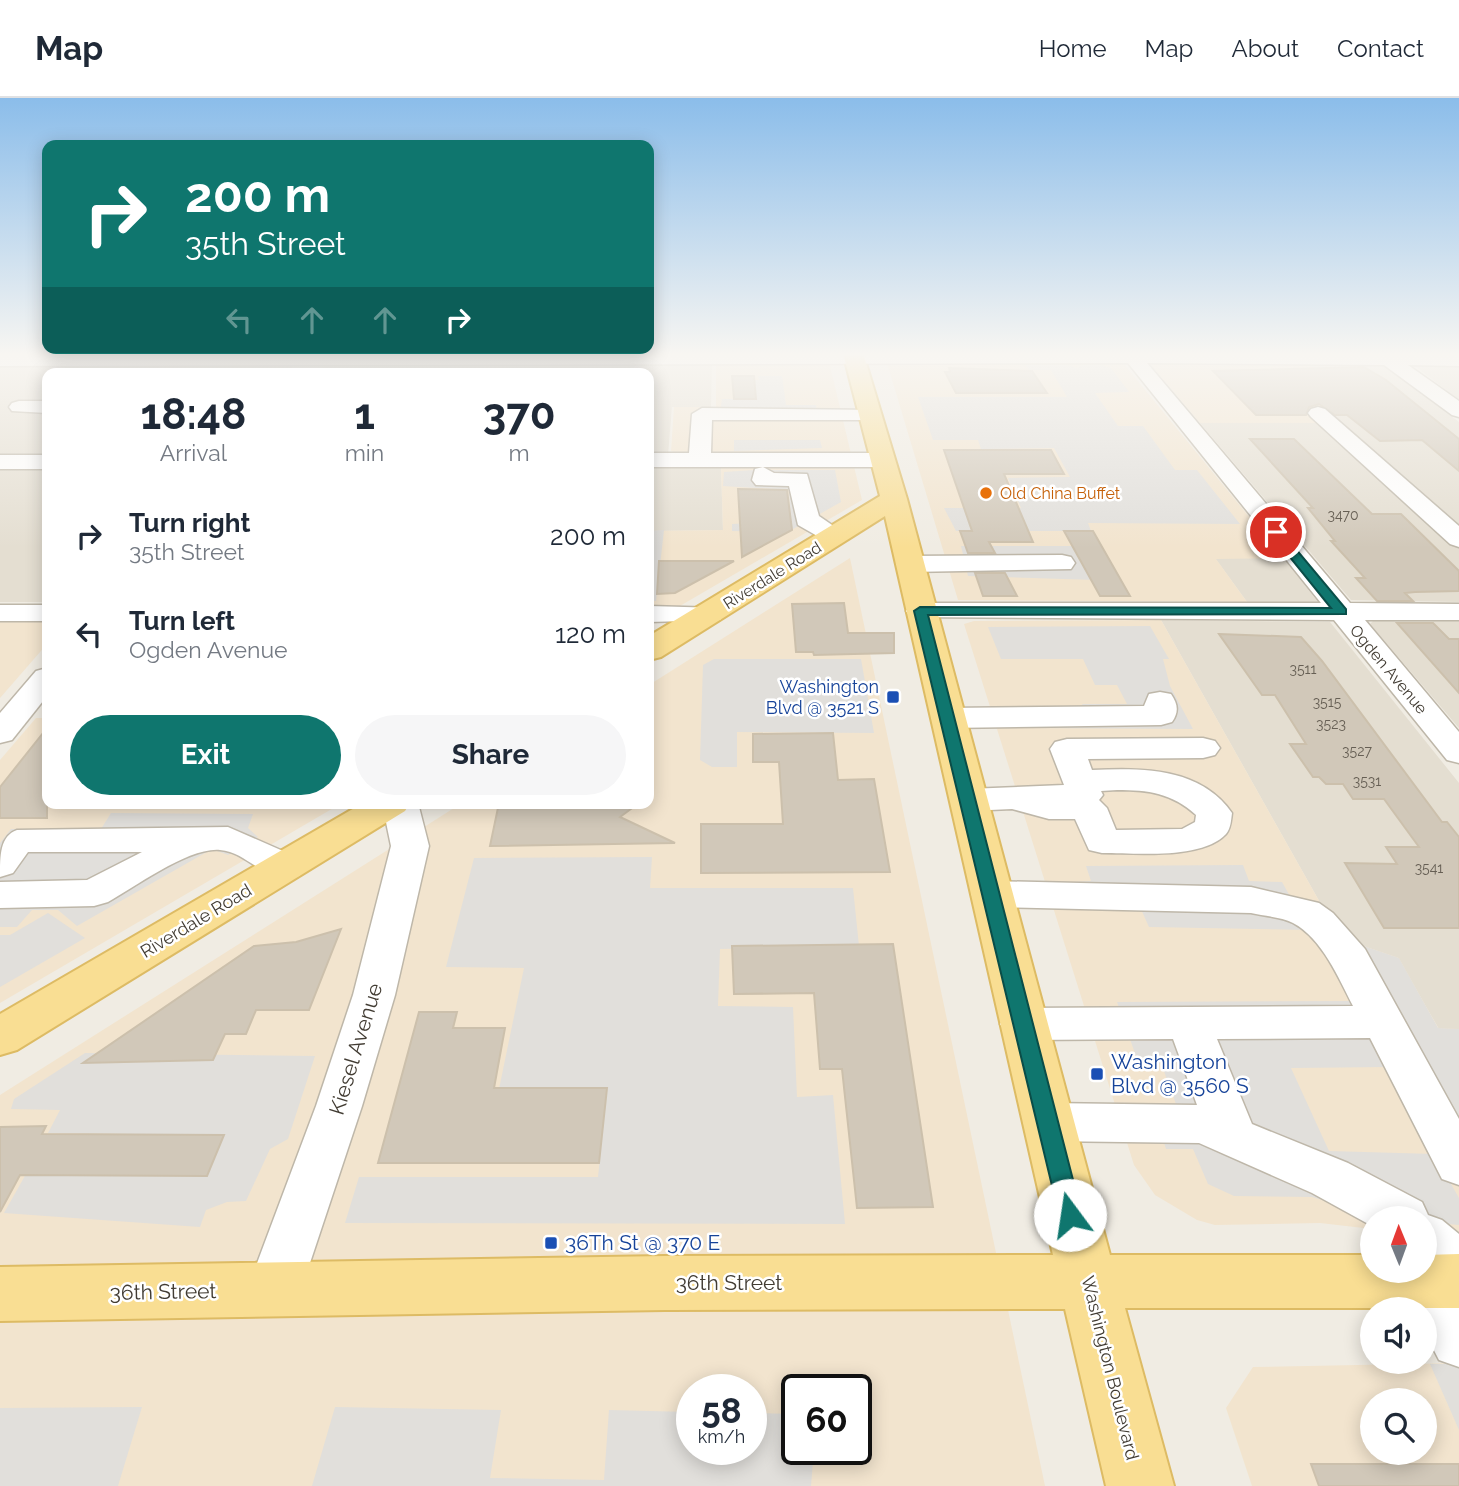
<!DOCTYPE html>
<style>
body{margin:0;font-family:Raleway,sans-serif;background:#f6f6f7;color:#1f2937;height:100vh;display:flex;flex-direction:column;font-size:26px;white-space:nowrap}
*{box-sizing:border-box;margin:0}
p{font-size:23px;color:#747a83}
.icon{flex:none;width:38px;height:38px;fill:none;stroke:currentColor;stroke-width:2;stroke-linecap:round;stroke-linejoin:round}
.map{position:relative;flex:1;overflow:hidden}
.panel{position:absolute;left:42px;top:270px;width:612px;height:441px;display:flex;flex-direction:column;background:#fff;border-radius:14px;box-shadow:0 4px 18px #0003}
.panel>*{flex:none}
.top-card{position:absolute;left:42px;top:42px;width:612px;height:214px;border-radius:14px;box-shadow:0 4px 18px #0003;background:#0f766e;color:#fff;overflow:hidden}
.needle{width:46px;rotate:359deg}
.controls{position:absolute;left:1360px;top:1108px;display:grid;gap:14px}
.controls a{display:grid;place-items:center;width:77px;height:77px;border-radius:50%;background:#fff;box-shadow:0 4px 18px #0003;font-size:35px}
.speed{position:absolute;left:676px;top:1276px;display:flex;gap:14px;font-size:35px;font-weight:700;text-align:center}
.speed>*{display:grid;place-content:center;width:91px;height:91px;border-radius:50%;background:#fff;box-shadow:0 4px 18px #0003;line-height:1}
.speed small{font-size:18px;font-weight:400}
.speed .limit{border:4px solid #111;border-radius:10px;background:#fff;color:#111}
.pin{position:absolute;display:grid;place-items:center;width:60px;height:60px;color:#fff;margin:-30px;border:4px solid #fff;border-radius:50%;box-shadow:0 2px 7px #0007}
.me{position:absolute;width:77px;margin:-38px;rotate:346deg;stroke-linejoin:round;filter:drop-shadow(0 0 5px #0008)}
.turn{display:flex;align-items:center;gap:24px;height:147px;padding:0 28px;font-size:32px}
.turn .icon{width:91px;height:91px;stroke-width:2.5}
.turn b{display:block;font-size:49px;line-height:60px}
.lanes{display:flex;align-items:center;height:66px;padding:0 28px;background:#0003;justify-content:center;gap:35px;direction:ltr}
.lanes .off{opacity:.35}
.eta{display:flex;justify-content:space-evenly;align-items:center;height:119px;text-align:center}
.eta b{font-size:42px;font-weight:700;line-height:49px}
.cta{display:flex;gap:14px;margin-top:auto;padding:14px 28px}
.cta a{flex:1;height:80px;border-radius:42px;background:#0f766e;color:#fff;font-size:28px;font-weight:700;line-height:80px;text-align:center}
.cta a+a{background:#f6f6f7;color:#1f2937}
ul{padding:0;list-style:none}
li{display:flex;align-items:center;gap:21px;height:98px;padding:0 28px}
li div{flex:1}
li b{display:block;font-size:26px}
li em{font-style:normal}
header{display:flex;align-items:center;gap:42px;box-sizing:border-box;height:98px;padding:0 35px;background:#fff;border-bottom:2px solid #e0e1e3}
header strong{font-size:33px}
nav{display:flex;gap:38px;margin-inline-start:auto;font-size:24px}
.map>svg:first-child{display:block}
.residential{fill:#e4ded1}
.commercial{fill:#f2e4ce;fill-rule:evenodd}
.parking{fill:#e1dfdb}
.building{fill:#d1c8b9;stroke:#ccc0ac;stroke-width:2}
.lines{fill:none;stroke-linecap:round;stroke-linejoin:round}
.minor-casing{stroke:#beb7a9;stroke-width:3}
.major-casing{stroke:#ddbb64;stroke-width:4}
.minor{fill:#fff;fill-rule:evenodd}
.major{fill:#f9de93;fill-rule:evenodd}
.route{fill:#0f766e;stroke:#0a4d48;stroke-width:2}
.food-dot{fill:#e8710a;stroke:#fff;stroke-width:2.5}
.transit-dot{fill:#1a4fb4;stroke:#fff;stroke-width:2.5}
.labels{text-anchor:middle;stroke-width:5;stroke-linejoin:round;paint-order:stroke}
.number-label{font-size:14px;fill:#665f54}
.far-food-label{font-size:16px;fill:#c56008;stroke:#fff;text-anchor:start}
.far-street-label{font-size:16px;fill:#423c33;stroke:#fff}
.transit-label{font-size:18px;fill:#164399;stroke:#fff;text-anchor:end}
.street-label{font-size:18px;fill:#423c33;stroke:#fff}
.near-street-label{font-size:21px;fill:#423c33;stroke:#fff}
.near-transit-label{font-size:21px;fill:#164399;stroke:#fff;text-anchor:start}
</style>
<header>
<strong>Map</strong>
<nav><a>Home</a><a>Map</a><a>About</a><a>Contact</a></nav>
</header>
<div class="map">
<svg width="1459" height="1388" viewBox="0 0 1459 1388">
<rect width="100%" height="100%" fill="#f0ece3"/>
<g class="residential">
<path d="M1304,263L1383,267L1459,324V504L1351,502L1200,325H1323L1309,298Z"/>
<path d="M0,266H290L293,268L287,275H47V357H0Z"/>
<path d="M332,266H712L711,309H672L668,357H649V275H319L324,268Z"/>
<path d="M1459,266V302L1415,268L1417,267Z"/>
<rect x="0" y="369" width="47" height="135"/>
<path d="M649,369H721L723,432L649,433Z"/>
<path d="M1215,460H1283L1318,504H1247Z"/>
<path d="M1161,522L1330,524L1459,685V931H1439L1398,860L1340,840Z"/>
<path d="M1374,522H1459V630L1370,526Z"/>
</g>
<g class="commercial">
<path d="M686,255H827L862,402L649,526V433L723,432L721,369L671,353L674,309H716V264L686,261Z"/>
<path d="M1304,263L1344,296L1310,298L1327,314L1324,325H1200L1149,265Z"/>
<path d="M887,265H1123L1283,460L1216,461L1247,504L958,502Z"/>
<path d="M850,460L1045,1388H0V997L462,705H649V587ZM691,1292H751V1351H691ZM796,1292H856V1351H796Z"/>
<path d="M1161,522L1340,840L1399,860L1438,930L1459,931V1136L1424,1120H1372V1131L1320,1125L1215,1127L1197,1122L1155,1097L1134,1067L964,526L974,523Z"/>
<path d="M47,523V546L0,600V524Z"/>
<path d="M36,620H47V705H342L0,905V662Z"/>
<path d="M1459,1265V1388H1252L1226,1310L1253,1269ZM1372,1302H1424V1354H1372Z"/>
</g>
<g class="parking">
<path d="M1025,266H1062L1078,270L1083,266H1096L1111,270L1129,294L1095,295L1118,328H1143L1175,372H1197L1240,426L1088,425L1091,433H956L944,410H1021L1008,380L1070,379L1054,350L981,351L978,342H933L918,299H1067L1051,272H1029Z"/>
<path d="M758,278H782L786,307H816L818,322H719L722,301H756L754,282H759Z"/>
<path d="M734,342H820L822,350L734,353Z"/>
<path d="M754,372H835L841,404L770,444V434L732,433V426L791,423L789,392L723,388L724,374Z"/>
<path d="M664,432L656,503L649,502V433Z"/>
<path d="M961,448H1076L1095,482L968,478Z"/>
<path d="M1150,528L1169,561H1163L1170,588L1193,631L1023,630L1017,615L1085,614L1082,606H1127L1117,587H1095L1083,561H1001L988,529Z"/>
<path d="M714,561H861L874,635L737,634V669H712L700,662L703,567Z"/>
<path d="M111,715L253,716L248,730L258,739L228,757L212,751L77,828L58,812H32L17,829H0V745L11,731H101Z"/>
<path d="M652,759L650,790H853L859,848L720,851L718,908L793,909L797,999L833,997L845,1126L345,1125L359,1079H598L607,992L499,991L524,870L446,869L474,760Z"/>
<path d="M1243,767L1249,783L1282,784L1309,832L1149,829L1140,809L1085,808L1075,784L1091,783L1086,768Z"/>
<path d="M48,815L85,840L0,889V837H10Z"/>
<path d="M1340,840L1399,860L1438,930L1459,931V1050Z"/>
<path d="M1354,903L1390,969L1291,970L1329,1053L1434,1056L1459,1100V1127L1425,1124L1424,1120L1380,1119L1312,1099L1234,1098L1208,1086L1193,1051H1166L1152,1006H1176L1161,965L1138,964L1117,904Z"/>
<path d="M85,955L315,958L288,1041L270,1051L246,1103L227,1104L206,1112L200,1129L4,1115L48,1037L46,1077L207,1078L224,1037L48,1035L60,1012L11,1011L14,1001Z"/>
<path d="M1430,1266H1459V1332Z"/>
<path d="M142,1309L118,1388H0V1310Z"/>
<path d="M335,1309L501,1312L490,1380L604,1382L609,1312L691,1314V1351H751V1315L796,1316V1351H814L811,1388H312Z"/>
</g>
<g class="building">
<path d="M1364,269L1386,282L1459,341V373L1422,342L1380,343L1347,317H1335L1319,306L1309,309L1306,317H1256L1213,273Z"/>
<path d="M949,270L1032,273L1047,295H956L945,274H950Z"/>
<path d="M732,278H754L756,301H734Z"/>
<path d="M1250,341H1294L1372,416H1401L1459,473V493L1415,494L1405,495L1413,503H1377L1356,480H1365L1331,443H1335L1308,410H1313Z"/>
<path d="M944,352H1051L1064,376H1004L1033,444H989L995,455H968L960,433H972Z"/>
<path d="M738,391L787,392L792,432L742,459Z"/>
<path d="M1064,433H1093L1130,498H1100Z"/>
<path d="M659,463H734L675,495L657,496Z"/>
<path d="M975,475H1005L1017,498H983Z"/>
<path d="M844,505L848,535H894V555L814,557L813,554H796L792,506Z"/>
<path d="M1397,525H1433L1449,541H1459V595Z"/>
<path d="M1219,536L1301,539L1322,563L1442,724H1447L1459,739V830H1384L1345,765L1397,766L1386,749H1419L1384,701H1353L1343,686H1326L1319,679H1313L1290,646H1306L1275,597H1262Z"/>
<path d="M47,630V720H0V689Z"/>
<path d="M833,635L838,682L874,681L890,774L701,775V726H783L779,664H753V636Z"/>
<path d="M499,705H639L620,719L675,745L490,748Z"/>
<path d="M341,831L309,912H256L246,936H225L213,962L83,965L254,848L296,844Z"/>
<path d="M893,846L933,1109L857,1110L842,971H820L814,895L734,896L732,848Z"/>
<path d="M419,914H457L453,930H505L494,990H607L599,1065H378Z"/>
<path d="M46,1028L42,1036L224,1037L207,1078L20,1077L0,1114V1029Z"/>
<path d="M1311,1366H1459V1388H1319Z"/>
</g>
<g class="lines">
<defs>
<g id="minor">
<path d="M0,256H1459V268L1408,267L1459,303V319L1452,317L1384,267L1147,265L1350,505L1459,506V522H1365L1459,634V665L1447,662L1334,522L910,519L906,513L910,507L920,505H1321L1128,265L0,268Z"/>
<path d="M19,303H47V315L12,313L9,309L12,305Z"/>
<path d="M1318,309L1325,311L1459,428V449L1450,446L1311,319L1308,315L1311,311Z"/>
<path d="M702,310L877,312L880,316L877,320L870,322H712L711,355H883L894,362L883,369H649V355H689L692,316Z"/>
<rect x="0" y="357" width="47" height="14"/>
<path d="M763,369L774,375L807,376L819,418L848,438L844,443H826L798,427L789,388L756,387L752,382L755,371Z"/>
<path d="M1062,457L1071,459L1075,465L1071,471L909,474L900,472L896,466L900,460L909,458Z"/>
<rect x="0" y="507" width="47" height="16"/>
<path d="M649,508L720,510L724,516L720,522L649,524Z"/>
<path d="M47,570V598L12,642L0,645V615L36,573Z"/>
<path d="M1160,594L1171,596C1178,606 1179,614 1172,624L1161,627L947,630L936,627L931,620L936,613L947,610L1144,608L1149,596Z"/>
<path d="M1203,640L1215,643L1220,650L1215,657L1203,660L1088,661L1092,672C1142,670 1200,669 1232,715C1231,722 1231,730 1226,736C1202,762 1135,755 1102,755L1089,752L1075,721H1049L1012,711L968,713L956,709L950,702L956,695L968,691L1064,687L1050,651L1055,644L1067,641ZM1117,692C1148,692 1172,695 1196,717L1195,724L1182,731L1116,732L1107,710L1099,702L1103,697L1101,693Z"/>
<path d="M382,705H418L429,748L395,897L362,1008L301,1192L293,1209L274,1216L255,1209L247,1192L316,1008L353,897L391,748Z"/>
<path d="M228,729L299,760L305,769L299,778C264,787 249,754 220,752C189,749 135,789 108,804L94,808L0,810V784L87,782L142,754H28L13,775L0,779C0,757 0,738 17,732Z"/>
<path d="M990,783L1251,789L1319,805L1333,815L1365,851L1459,1021V1087L1442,1081L1370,940L1217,941L1252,1026L1348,1065L1422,1104L1428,1117L1442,1122L1459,1136V1269L1439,1262L1424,1233V1211H1413L1399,1183L1404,1172H1424V1120H1372V1128L1312,1095L1199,1045L1047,1043L1030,1037L1023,1024L1030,1011L1047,1005L1197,1007L1173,941L1022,942L1007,937L1000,926L1007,915L1022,910L1353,908C1339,881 1322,840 1293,825C1282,819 1264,818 1251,815L990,809L976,805L971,796L976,787Z"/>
</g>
<g id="major">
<path d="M843,255H863L907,401L1110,1157H1372V1172H1424V1157L1459,1156V1210H1125L1174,1388H1106L1065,1211L665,1212L0,1223V1169L665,1158L1053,1157L885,418L661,559L649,562V538L880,398Z"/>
<path d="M363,705H410L405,713L17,952L0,957V916Z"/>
</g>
</defs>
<use href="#minor" class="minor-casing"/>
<use href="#major" class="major-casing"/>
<use href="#minor" class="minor"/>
<use href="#major" class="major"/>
</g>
<linearGradient id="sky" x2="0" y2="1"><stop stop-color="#8bbdea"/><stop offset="0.57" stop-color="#f8f6f2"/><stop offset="1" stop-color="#f8f6f2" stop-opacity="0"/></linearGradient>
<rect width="1459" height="450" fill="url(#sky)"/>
<path class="route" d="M1272,432H1280L1346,511V516L928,517L1082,1117L1079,1124L1070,1127L1062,1124L1059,1117L914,513L920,509L1331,510L1272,437Z"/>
<circle class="food-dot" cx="986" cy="395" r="7"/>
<g class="transit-dot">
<rect x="886" y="592" width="14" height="14" rx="3.5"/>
<rect x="1090" y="969" width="14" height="14" rx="3.5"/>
<rect x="544" y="1138" width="14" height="14" rx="3.5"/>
</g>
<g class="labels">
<g class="number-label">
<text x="1343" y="422">3470</text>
<text x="1303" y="576">3511</text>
<text x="1327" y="609">3515</text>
<text x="1331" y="631">3523</text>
<text x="1357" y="658">3527</text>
<text x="1367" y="688">3531</text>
<text x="1429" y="775">3541</text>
</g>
<g class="far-food-label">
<text x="1000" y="401">Old China Buffet</text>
</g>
<g class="far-street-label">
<text transform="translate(772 477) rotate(-32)" y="6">Riverdale Road</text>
<text transform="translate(1389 571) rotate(50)" y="6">Ogden Avenue</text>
</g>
<g class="transit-label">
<text x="879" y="595">Washington<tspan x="879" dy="21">Blvd @ 3521 S</tspan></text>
</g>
<g class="street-label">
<text transform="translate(196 823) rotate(-31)" y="6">Riverdale Road</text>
<text transform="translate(1110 1270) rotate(76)" y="6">Washington Boulevard</text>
</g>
<g class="near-street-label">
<text transform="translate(356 951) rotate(-73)" y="7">Kiesel Avenue</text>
<text x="729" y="1192">36th Street</text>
<text transform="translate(163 1194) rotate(-1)" y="7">36th Street</text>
</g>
<g class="near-transit-label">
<text x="1111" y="971">Washington<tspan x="1111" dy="24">Blvd @ 3560 S</tspan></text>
<text x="565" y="1152">36Th St @ 370 E</text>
</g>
</g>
</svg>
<div class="controls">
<a><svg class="needle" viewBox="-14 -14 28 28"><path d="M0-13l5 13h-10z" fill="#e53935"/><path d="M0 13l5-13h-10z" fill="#747a83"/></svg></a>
<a><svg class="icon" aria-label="sound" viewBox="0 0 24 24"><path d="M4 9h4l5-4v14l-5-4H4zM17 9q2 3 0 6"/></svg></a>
<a><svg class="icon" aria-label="search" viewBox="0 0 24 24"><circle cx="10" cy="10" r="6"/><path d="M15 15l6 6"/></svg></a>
</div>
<div class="speed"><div>58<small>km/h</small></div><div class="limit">60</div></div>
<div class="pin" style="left:1276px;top:434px;background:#d93025"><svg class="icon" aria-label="arrive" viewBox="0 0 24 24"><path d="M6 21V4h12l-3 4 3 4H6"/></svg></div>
<svg class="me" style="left:1070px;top:1117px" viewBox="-20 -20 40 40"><circle r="19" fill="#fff"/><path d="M0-13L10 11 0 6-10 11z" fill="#0f766e"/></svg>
<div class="top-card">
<div class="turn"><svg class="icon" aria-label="right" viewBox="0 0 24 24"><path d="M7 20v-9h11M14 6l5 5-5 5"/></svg><div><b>200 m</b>35th Street</div></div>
<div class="lanes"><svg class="icon off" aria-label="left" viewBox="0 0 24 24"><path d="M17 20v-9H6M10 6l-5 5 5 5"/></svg><svg class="icon off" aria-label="ahead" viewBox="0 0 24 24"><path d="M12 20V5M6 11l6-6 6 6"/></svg><svg class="icon off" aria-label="ahead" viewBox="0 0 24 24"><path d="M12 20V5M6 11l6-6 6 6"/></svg><svg class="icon" aria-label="right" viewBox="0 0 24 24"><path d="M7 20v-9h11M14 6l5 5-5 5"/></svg></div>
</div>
<section class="panel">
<div class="eta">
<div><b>18:48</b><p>Arrival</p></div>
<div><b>1</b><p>min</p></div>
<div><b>370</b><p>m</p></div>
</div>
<ul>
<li><svg class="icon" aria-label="right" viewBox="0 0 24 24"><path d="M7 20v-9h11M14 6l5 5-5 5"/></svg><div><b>Turn right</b><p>35th Street</p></div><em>200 m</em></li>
<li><svg class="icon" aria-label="left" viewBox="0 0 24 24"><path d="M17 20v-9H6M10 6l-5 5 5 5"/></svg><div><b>Turn left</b><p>Ogden Avenue</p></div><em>120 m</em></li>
</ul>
<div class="cta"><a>Exit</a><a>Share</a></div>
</section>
</div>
